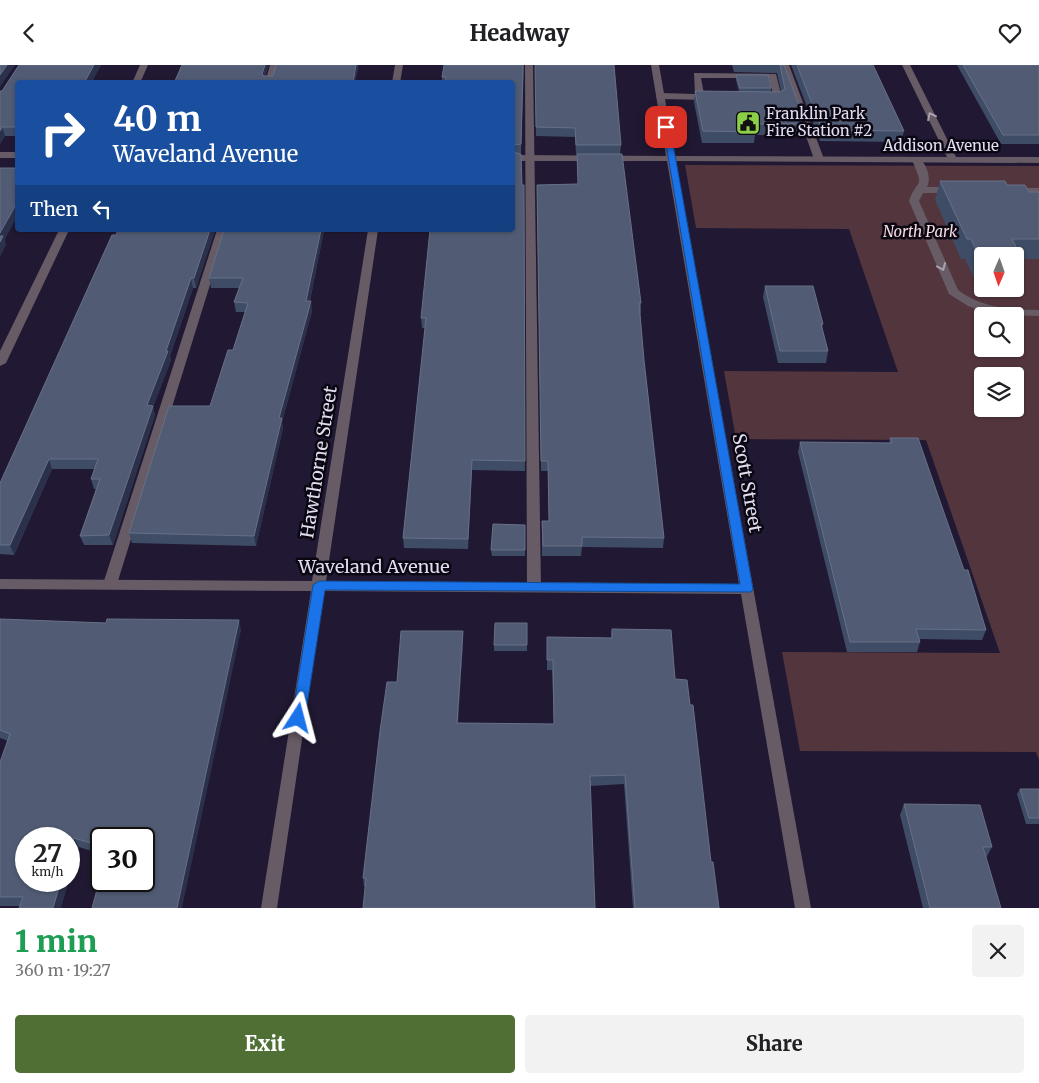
<!DOCTYPE html>
<meta charset="utf-8">
<style>
body{margin:0;font-family:Merriweather,serif;background:#f2f2f2;color:#202124;height:100vh;display:flex;flex-direction:column;font-size:19px;white-space:nowrap}
*{box-sizing:border-box;margin:0}
p{font-size:16px;color:#757577}
.icon{flex:none;width:28px;height:28px;fill:none;stroke:currentColor;stroke-width:2;stroke-linecap:round;stroke-linejoin:round}
.map{position:relative;height:843px;overflow:hidden}
.side{display:flex;flex-direction:column;background:#fff;flex:1}
.side>*{flex:none}
.guide{position:absolute;left:15px;top:15px;width:500px;height:152px;border-radius:5px;box-shadow:0 1px 4px #0004;background:#1a4fa0;color:#fff;overflow:hidden}
.needle{width:32px;rotate:182deg}
.controls{position:absolute;left:974px;top:182px;display:grid;gap:10px}
.controls a{display:grid;place-items:center;width:50px;height:50px;border-radius:5px;background:#fff;box-shadow:0 1px 4px #0004;font-size:25px}
.speed{position:absolute;left:15px;top:762px;display:flex;gap:10px;font-size:25px;font-weight:700;text-align:center}
.speed>*{display:grid;place-content:center;width:65px;height:65px;border-radius:50%;background:#fff;box-shadow:0 1px 4px #0004;line-height:1}
.speed small{font-size:12px;font-weight:400}
.speed .limit{border:2px solid #111;border-radius:8px;background:#fff;color:#111}
.pin{position:absolute;display:grid;place-items:center;width:42px;height:42px;color:#fff;margin:-21px;border-radius:10px;box-shadow:0 2px 8px #0006}
.me{position:absolute;width:55px;margin:-28px;rotate:9deg;stroke-linejoin:round;filter:drop-shadow(0 0 4px #0008)}
.turn{display:flex;align-items:center;gap:18px;height:105px;padding:0 15px;font-size:22px}
.turn .icon{width:65px;height:65px;stroke-width:2.5}
.turn b{display:block;font-size:35px;line-height:42px}
.then{display:flex;align-items:center;height:48px;padding:0 15px;background:#0003;gap:10px;font-size:19px}
.round{display:grid;place-items:center;flex:none;width:52px;height:52px;border-radius:5px;background:#f2f2f2}
.head{display:flex;align-items:center;justify-content:space-between;height:85px;padding:0 15px}
h1{font-size:30px;font-weight:800;line-height:38px;color:#1e9e55}
.action{display:flex;gap:10px;margin-top:auto;padding:10px 15px}
.action a{flex:1;height:58px;border-radius:5px;background:#506f34;color:#fff;font-size:20px;font-weight:800;line-height:58px;text-align:center}
.action a+a{background:#f2f2f2;color:#202124}
header{display:flex;justify-content:space-between;align-items:center;height:65px;padding:0 15px;background:#fff;font-size:22px;font-weight:800}
.map>svg:first-child{display:block}
.green{fill:#53353d;fill-rule:evenodd}
.lines{fill:none;stroke-linecap:round;stroke-linejoin:round}
.service{fill:#675b65;fill-rule:evenodd}
.minor{fill:#675b65;fill-rule:evenodd}
.wall{fill:#3f4c65}
.shaded-wall{fill:#2c314b}
.building{fill:#515c74;stroke:#677087}
.oneway{stroke:#aaa2b1}
.route{fill:#1a73e8;stroke:#114b97}
.labels{text-anchor:middle;stroke-width:5;stroke-linejoin:round;paint-order:stroke}
.far-poi-label{font-size:15px;fill:#e1ddef;stroke:#0a0712;text-anchor:start}
.far-street-label{font-size:15px;fill:#e1ddef;stroke:#0a0712}
.far-park-label{font-size:15px;font-style:italic;fill:#f7dbe1;stroke:#0a0712}
.street-label{font-size:18px;fill:#e1ddef;stroke:#0a0712}
</style>
<header><svg class="icon" aria-label="back" viewBox="0 0 24 24"><path d="M15 5l-7 7 7 7"/></svg>Headway<svg class="icon" aria-label="heart" viewBox="0 0 24 24"><path d="M12 20l-8-8c-3-5 5-10 8-4 3-6 11-1 8 4z"/></svg></header>
<div class="map">
<svg width="1039" height="843" viewBox="0 0 1039 843">
<rect width="100%" height="100%" fill="#211933"/>
<path class="green" d="M685,100L1039,101V695L1036,687L800,686L782,587L1000,588L926,375L736,374L724,306L898,307L849,164L696,163ZM982,191H1015V224H982ZM982,251H1015V284H982ZM982,311H1015V344H982Z"/>
<g class="lines">
<g class="service">
<path d="M270,0H278L273,18H265Z"/>
<path d="M525,0H533L541,522L539,526H529L527,522Z"/>
<path d="M781,0H789L824,94L822,96L814,94Z"/>
<path d="M694,8L776,9L782,33C778,37 768,37 764,33L773,30L769,13H701L704,29L714,32L710,35L660,34L656,31L660,28L695,29Z"/>
<path d="M917,92C926,96 932,113 927,122H955L960,125L955,128H923L919,136L958,225C982,243 1010,245 1039,245V251L1005,250L982,246L968,241L949,229L909,136C918,111 925,126 912,95Z"/>
<path d="M1039,123V129H1012L1007,126L1012,123Z"/>
<path d="M217,165H227L117,519L115,523H105L103,519Z"/>
</g>
<g class="minor">
<path d="M140,0H148L140,18H132Z"/>
<path d="M395,0H403L400,18H392Z"/>
<path d="M651,0H659L675,91L947,92L902,0H910L956,92H1039V98L676,96L811,843H795L741,529L324,526L277,843H261L311,526L0,524V514L312,516L368,165H378L326,516L739,519L667,96H512V90L666,91Z"/>
<rect x="0" y="87" width="18" height="6"/>
<path d="M59,165H69L6,298L0,301V286Z"/>
</g>
</g>
<g class="wall">
<path d="M19,0H101L91,18H18V71H5L0,79V26H2Z"/>
<path d="M524,0L521,88H518L522,120H524L525,406L472,405L468,484L404,483L403,473L425,263H422L421,253L512,165V18H442V12Z"/>
<path d="M535,0L621,80L620,89L641,238V248H640L644,295L664,473L663,483L582,482L581,491H542V456H549L548,406H541L537,120L578,119L577,89H589H576L575,72L536,71Z"/>
<path d="M732,0H784L806,59L804,70H755L754,78H702L694,37L695,26L739,27L736,15V10L771,23V27H780L781,26L777,8L734,7Z"/>
<path d="M791,0H873L904,66L901,77L820,76Z"/>
<path d="M957,0H1039V79H1001Z"/>
<path d="M940,116L1007,120L1029,127H1039V194H1023L1024,197L1018,217H1015V191H982V217H976L965,194H961L935,135Z"/>
<path d="M215,165L196,223H193L170,291L171,295L153,342L155,350L113,480H84L80,471L96,424H94L91,414L95,404H52L14,490L0,489V418Z"/>
<path d="M224,165H324L310,236L312,246L282,357L283,363L256,481L132,478L129,468L210,341L233,285L245,247H236L234,237L239,223H211L209,213Z"/>
<path d="M765,221L823,259L822,264L828,286L826,298H778L763,232Z"/>
<path d="M890,373L964,505L986,565L982,575L919,574L920,577L917,587H847L798,387L800,377L889,378Z"/>
<path d="M525,460V491H492L491,485Z"/>
<path d="M0,554L241,565L144,816L101,774V789L79,782L69,816V774L20,841H0V697L8,676L0,673Z"/>
<path d="M527,558V586H494V580Z"/>
<path d="M612,564L675,614L690,640L711,797L719,843H633L624,719L590,721L364,822L363,813L397,617L463,566V576L458,658L554,659L552,605H547V572L611,573Z"/>
<path d="M1020,724H1039V759H1026L1017,729Z"/>
<path d="M904,739L992,782L986,793L1001,843H923L900,750Z"/>
</g>
<g class="shaded-wall">
<path d="M7,0H15L0,22V10Z"/>
<path d="M94,0H101L91,18H84Z"/>
<path d="M265,0H269L263,18L262,9Z"/>
<path d="M356,0H359L355,18H353Z"/>
<path d="M2,62L5,71L0,79V66Z"/>
<path d="M18,136V150L5,174L6,180L0,192V168Z"/>
<path d="M210,165H215L196,223L194,213Z"/>
<path d="M321,165H324L308,246L306,236Z"/>
<path d="M191,213L193,223L170,291L171,295L153,342L155,350L113,480L109,470L147,340Z"/>
<path d="M311,236L312,246L282,357L283,363L256,481L254,471L279,353Z"/>
<path d="M49,394L52,404L14,490L10,480Z"/>
<path d="M472,395V405L468,484V474Z"/>
<path d="M239,555L241,565L182,843H177Z"/>
<path d="M463,566V576L457,667V658Z"/>
<path d="M74,773L79,782L69,816V791Z"/>
<path d="M61,816H69L61,843H53Z"/>
</g>
<g class="building">
<path d="M0,0H7L0,10Z"/>
<path d="M19,0H94L84,18H18V62H2L0,66V26H2Z"/>
<path d="M182,0H265L262,9L264,11H273L276,0H356L353,18H174Z"/>
<path d="M444,0H523L521,79L512,80V18H445L446,12H442Z"/>
<path d="M535,0H614L621,80H576L575,63L536,62Z"/>
<path d="M780,0H784L806,59H754L756,67L703,66L695,26L780,27L785,24Z"/>
<path d="M797,0H873L904,66L822,65Z"/>
<path d="M963,0H1039V70H1003Z"/>
<path d="M736,10H768L771,23H740Z"/>
<path d="M512,87L521,89L522,120H524L525,396L472,395L468,474L403,473L426,253H421L430,165H512Z"/>
<path d="M577,89H622L641,238H639L644,295L664,473L582,472V481H543L542,456H549L548,396H541L537,120L578,119Z"/>
<path d="M0,103H18V136L0,168Z"/>
<path d="M940,116H1005L1007,120H1025L1029,127H1039V174H1012L1024,197H1015V191H982V197L971,174H967Z"/>
<path d="M118,165H210L194,213H191L166,286H168L147,340L153,341L109,470L80,471L100,414H91L98,394H49L10,480H0V418L112,170H116Z"/>
<path d="M224,165H321L306,236H311L279,353H282L254,471L129,468L169,341H210L228,285H233L248,238L234,237L243,213H209Z"/>
<path d="M0,171H3L0,177Z"/>
<path d="M765,221H813L823,259H821L828,286H780Z"/>
<path d="M890,373H918L964,505H968L986,565L916,564L920,577H850L800,377L892,378Z"/>
<path d="M493,459L525,460V485H491Z"/>
<path d="M0,554L106,558L107,554L239,555L177,843H92L101,810V816H144V774H101V781L74,773L69,791V774H26V816H61L53,843H19L23,832H0V697L10,669L0,665Z"/>
<path d="M495,558H527V580H494Z"/>
<path d="M612,564L671,565L675,614L687,615L690,640H693L711,797H713L719,843H635L625,710L590,711L595,843H363L366,813H363L380,666L387,617H397L401,566H463L457,658L554,659L553,595H547V572L612,573Z"/>
<path d="M1020,724H1039V753H1029Z"/>
<path d="M904,739L980,740L992,782H983L1001,843H930Z"/>
</g>
<defs><path id="oneway-chevron" d="M-2-3.5L2.5 0L-2 3.5" fill="none" stroke-width="1.6" stroke-linecap="round" stroke-linejoin="round" transform="scale(1.25)"/></defs>
<g class="oneway">
<use href="#oneway-chevron" transform="translate(931 51) rotate(-116)"/>
<use href="#oneway-chevron" transform="translate(942 202) rotate(67)"/>
</g>
<path class="route" d="M663,61L670,62L753,524L751,527L325,525L305,653L303,657H294L292,653L313,520L319,516L740,519Z"/>
<defs>
<symbol id="civic-square" viewBox="-11 -11 22 22"><rect x="-9" y="-9" width="18" height="18" rx="4" fill="#8bce47" stroke="#0a0712"/><path d="M-.6-6.5H3V-4.5H.6V-3L4-1V1h2V6H-6V1h2V-1L-.6-3ZM-1.2 2.5V6h2.4V2.5Z" fill="#111"/></symbol>
</defs>
<g fill-rule="evenodd">
<use href="#civic-square" x="734" y="44" width="28" height="28"/>
</g>
<g class="labels">
<g class="far-poi-label">
<text x="766" y="54">Franklin Park<tspan x="766" dy="17">Fire Station #2</tspan></text>
</g>
<g class="far-street-label">
<text x="941" y="86">Addison Avenue</text>
</g>
<g class="far-park-label">
<text x="920" y="172">North Park</text>
</g>
<g class="street-label">
<text transform="translate(319 397) rotate(-81)" y="6">Hawthorne Street</text>
<text transform="translate(747 418) rotate(80)" y="6">Scott Street</text>
<text x="374" y="508">Waveland Avenue</text>
</g>
</g>
</svg>
<div class="controls">
<a><svg class="needle" viewBox="-14 -14 28 28"><path d="M0-13l5 13h-10z" fill="#e53935"/><path d="M0 13l5-13h-10z" fill="#757577"/></svg></a>
<a><svg class="icon" aria-label="search" viewBox="0 0 24 24"><circle cx="10" cy="10" r="6"/><path d="M15 15l6 6"/></svg></a>
<a><svg class="icon" aria-label="layers" viewBox="0 0 24 24"><path d="M12 4l9 5-9 5-9-5zM3 14l9 5 9-5"/></svg></a>
</div>
<div class="speed"><div>27<small>km/h</small></div><div class="limit">30</div></div>
<div class="pin" style="left:666px;top:62px;background:#d93025"><svg class="icon" aria-label="arrive" viewBox="0 0 24 24"><path d="M6 21V4h12l-3 4 3 4H6"/></svg></div>
<svg class="me" style="left:298px;top:653px" viewBox="-20 -20 40 40"><path d="M0-17L14 15 0 8-14 15z" fill="#1a73e8" stroke="#fff" stroke-width="4"/></svg>
<div class="guide">
<div class="turn"><svg class="icon" aria-label="right" viewBox="0 0 24 24"><path d="M7 20v-9h11M14 6l5 5-5 5"/></svg><div><b>40 m</b>Waveland Avenue</div></div>
<div class="then">Then<svg class="icon" aria-label="left" viewBox="0 0 24 24"><path d="M17 20v-9H6M10 6l-5 5 5 5"/></svg></div>
</div>
</div>
<section class="side">
<div class="head"><div><h1>1 min</h1><p>360 m · 19:27</p></div><a class="round"><svg class="icon" aria-label="close" viewBox="0 0 24 24"><path d="M6 6l12 12M18 6L6 18"/></svg></a></div>
<div class="action"><a>Exit</a><a>Share</a></div>
</section>
